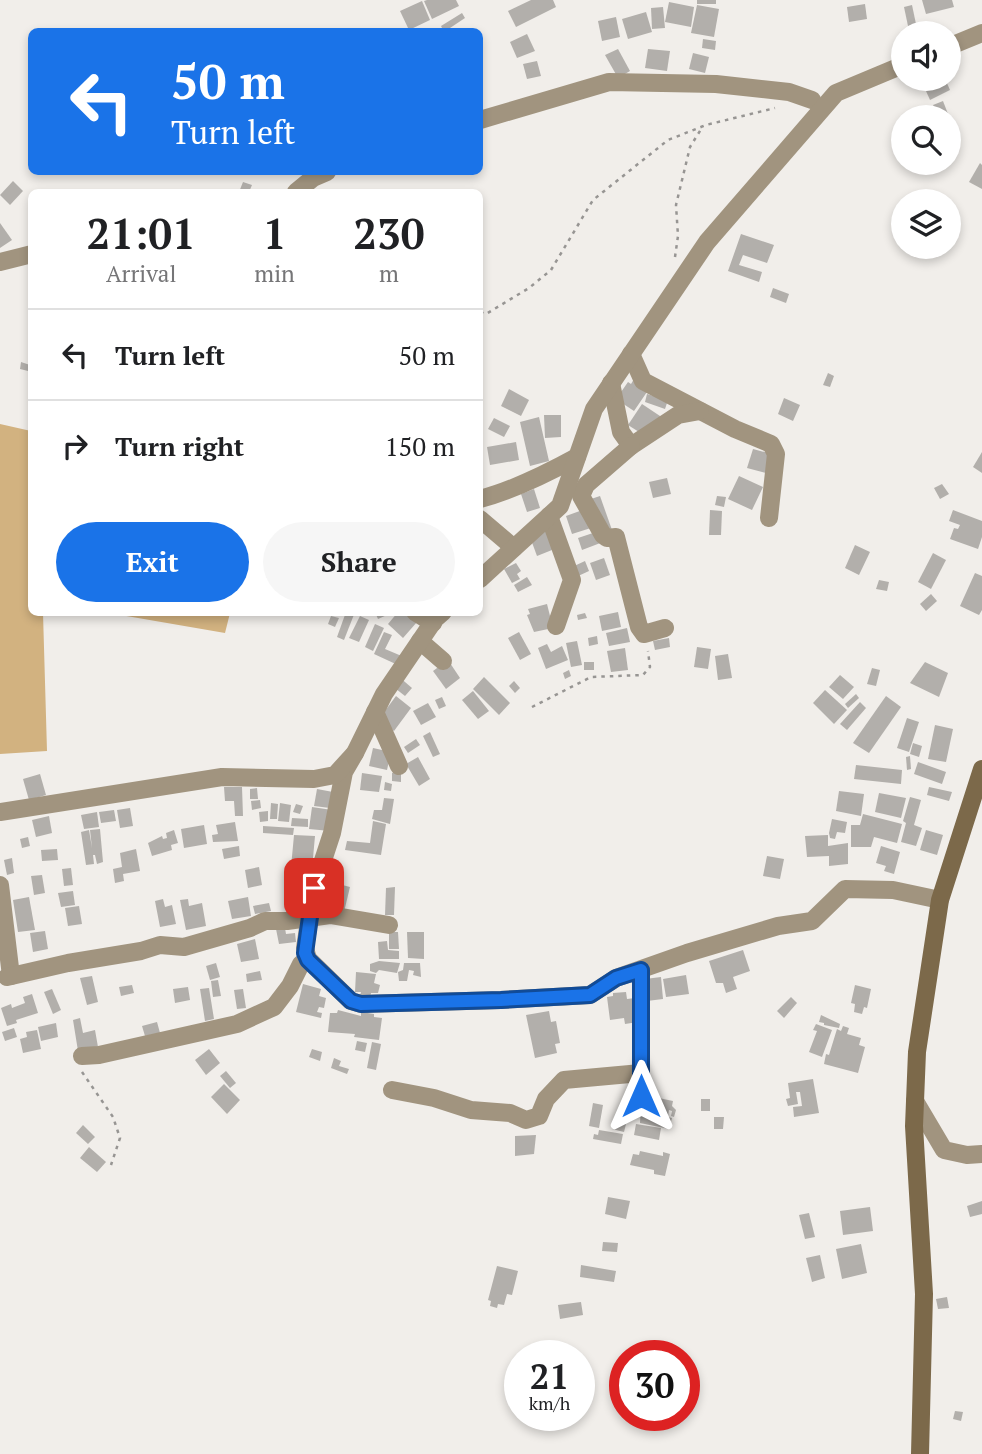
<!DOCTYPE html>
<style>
body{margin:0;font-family:"PT Serif",serif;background:#f6f6f6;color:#202124;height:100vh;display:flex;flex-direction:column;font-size:26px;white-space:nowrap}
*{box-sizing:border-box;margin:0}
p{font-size:23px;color:#757577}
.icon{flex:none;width:38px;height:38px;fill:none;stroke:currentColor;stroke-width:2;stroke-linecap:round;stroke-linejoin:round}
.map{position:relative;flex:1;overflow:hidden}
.details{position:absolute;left:28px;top:189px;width:455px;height:427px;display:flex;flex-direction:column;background:#fff;border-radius:10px;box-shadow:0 4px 10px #0003}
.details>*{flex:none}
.top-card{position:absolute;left:28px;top:28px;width:455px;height:147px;border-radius:10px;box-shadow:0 4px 10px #0003;background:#1a73e8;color:#fff;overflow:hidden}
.tools{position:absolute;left:891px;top:21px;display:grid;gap:14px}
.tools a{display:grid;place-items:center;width:70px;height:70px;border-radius:50%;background:#fff;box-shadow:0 4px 10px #0003;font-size:35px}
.speed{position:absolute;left:504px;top:1340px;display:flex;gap:14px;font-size:35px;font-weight:700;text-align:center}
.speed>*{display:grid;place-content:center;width:91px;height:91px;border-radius:50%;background:#fff;box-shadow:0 4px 10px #0003;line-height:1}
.speed small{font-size:18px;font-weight:400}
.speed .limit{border:10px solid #d22;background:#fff;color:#111}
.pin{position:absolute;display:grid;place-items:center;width:60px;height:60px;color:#fff;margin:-30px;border-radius:14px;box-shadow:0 4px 10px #0006}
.me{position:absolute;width:77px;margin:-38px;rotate:0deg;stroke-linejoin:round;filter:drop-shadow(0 0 5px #0008)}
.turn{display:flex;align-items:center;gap:24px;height:147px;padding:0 28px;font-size:32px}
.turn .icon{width:91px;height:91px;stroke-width:2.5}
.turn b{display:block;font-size:49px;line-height:60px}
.eta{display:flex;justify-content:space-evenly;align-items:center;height:119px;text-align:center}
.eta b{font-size:42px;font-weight:800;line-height:49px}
.cta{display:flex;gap:14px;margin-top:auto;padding:14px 28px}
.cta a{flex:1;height:80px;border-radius:42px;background:#1a73e8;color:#fff;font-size:28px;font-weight:800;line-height:80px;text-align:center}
.cta a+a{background:#f6f6f6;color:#202124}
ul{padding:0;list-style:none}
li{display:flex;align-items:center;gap:21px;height:91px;padding:0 28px;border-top:2px solid #e0e0e0}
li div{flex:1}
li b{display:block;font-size:26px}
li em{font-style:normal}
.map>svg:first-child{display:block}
.forest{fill:#d2b280}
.building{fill:#b2afab}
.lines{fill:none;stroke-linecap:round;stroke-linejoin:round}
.path{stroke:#979593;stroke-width:2.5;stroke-dasharray:3.5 5;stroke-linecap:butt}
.minor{stroke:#a1947f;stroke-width:18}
.secondary{stroke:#7c694a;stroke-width:18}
.route-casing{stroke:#114b97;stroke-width:18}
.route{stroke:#1a73e8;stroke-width:12}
</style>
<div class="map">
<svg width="982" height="1454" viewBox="0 0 982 1454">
<rect width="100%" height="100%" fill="#f1eeea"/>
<g class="forest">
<path d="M0,424L31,431L32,612L43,613L47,751L0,754Z"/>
<path d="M109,613L230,612V613L225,633Z"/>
</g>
<g class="building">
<path d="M427,0H456L459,6L432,19L424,1Z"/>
<path d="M531,0H553L556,7L516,27L508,11Z"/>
<rect x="697" y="0" width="19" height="4"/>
<path d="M922,0H952L954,7L926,14Z"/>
<path d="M422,1L430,20L409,30L400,11Z"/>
<path d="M669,2L694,7L691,27L665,22Z"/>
<path d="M865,4L867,19L849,22L847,7Z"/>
<path d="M697,5L719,9L714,37L691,33Z"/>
<path d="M912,5L916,24L908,26L904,7Z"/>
<path d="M663,7L665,28L652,29L651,8Z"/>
<path d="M646,12L652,32L628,39L622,19Z"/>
<path d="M462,13L465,18L444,32L441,26Z"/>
<path d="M616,17L620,37L602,41L598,21Z"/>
<path d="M527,34L535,51L517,58L510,42Z"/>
<path d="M703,39L716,41L715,50L702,48Z"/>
<path d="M618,49L630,71L618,78L605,55Z"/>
<path d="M648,49L670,51L667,71L645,68Z"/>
<path d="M693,53L709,57L705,73L689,69Z"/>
<path d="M537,61L541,76L527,79L523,64Z"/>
<path d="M946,81L950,90L930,100L926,91Z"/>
<path d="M943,101L948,114L939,117L933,105Z"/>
<path d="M980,163L982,165V189L969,182Z"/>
<path d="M13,181L23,191L10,205L0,195Z"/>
<path d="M243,182L252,185L249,192H239Z"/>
<path d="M0,223L12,240L0,248Z"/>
<path d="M741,234L774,245L767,263L743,255L739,265L762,272L759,282L728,271Z"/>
<path d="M773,288L789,294L786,303L770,297Z"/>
<path d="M21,362L30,365L28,371L20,369Z"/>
<path d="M828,373L834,376L830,387L823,385Z"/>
<path d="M634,379L649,389L634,411L619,401V395L628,382L631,384Z"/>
<path d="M509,389L529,400L521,416L501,406Z"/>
<path d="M647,394L668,400L665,409L645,402Z"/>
<path d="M784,398L800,405L793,421L778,414Z"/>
<path d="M642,404L663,418L650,439L628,425Z"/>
<path d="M544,415H561V437L545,438Z"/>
<path d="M539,417L549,461L530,466L520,422Z"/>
<path d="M494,418L510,426L504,437L488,429Z"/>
<path d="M516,442L519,460L490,465L487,447Z"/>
<path d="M753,449L772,454L766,473L747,468Z"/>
<path d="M982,452V473L973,467Z"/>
<path d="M739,476L763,487L752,510L728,499Z"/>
<path d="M667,478L671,494L653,498L649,482Z"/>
<path d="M942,484L949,494L940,499L934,488Z"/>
<path d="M534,489L540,508L527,512L521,494Z"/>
<path d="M600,496L612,530L602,533L588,500Z"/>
<path d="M717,496L726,497L724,507L715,505Z"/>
<path d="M588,508L594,527L572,534L566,516Z"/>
<path d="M710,510L722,511L721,535H709Z"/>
<path d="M953,510L982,521V537L978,549L950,539L954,528L958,529L960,525L949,521Z"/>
<path d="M549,529L557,548L537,556L530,537Z"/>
<path d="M599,531L603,542L582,550L578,538Z"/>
<path d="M855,545L870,552L859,575L845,568Z"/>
<path d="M933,553L946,560L931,589L918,582Z"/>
<path d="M604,558L610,575L596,580L590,563Z"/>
<path d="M585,561L589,571L576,577L572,567Z"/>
<path d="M516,563L521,571L517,574L520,579L512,583L504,569Z"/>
<path d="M975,573L982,576V610L979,615L960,606Z"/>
<path d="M527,577L532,585L518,592L514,585Z"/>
<path d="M879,580L889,582L887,591L876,589Z"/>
<path d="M931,594L937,601L926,611L920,604Z"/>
<path d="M547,604L553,628L534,632L527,615L530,614L528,609Z"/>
<path d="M346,612H355L344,640L337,637Z"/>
<path d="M375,612H385L387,615L378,619Z"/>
<path d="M398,612H407L417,622L403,638L388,624Z"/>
<path d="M618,612L621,627L602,631L599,616Z"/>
<path d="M585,613L587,618L578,620L577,615Z"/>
<path d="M331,616L339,618L335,627L328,624Z"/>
<path d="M360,616L369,620L359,642L349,638Z"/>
<path d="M375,624L384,628L373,651L365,647Z"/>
<path d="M627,628L630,642L609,646L606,633Z"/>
<path d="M384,632L392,635L385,649L404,657L400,666L374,654Z"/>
<path d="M519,632L531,654L520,660L508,638Z"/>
<path d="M597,636L598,644L589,646L588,638Z"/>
<path d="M669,638L670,647L655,650L653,641Z"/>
<path d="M577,641L582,665L571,667L566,643Z"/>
<path d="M547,644L551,652L562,646L568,660L546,669L538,648Z"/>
<path d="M697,647L711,649L708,669L694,667Z"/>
<path d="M625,648L628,670L611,672L607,651Z"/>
<path d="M728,654L732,678L718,680L715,656Z"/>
<path d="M448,660L460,678L446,689L433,671Z"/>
<rect x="584" y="662" width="10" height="8"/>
<path d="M925,662L948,673L939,697L910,683Z"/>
<path d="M872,668L880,670L876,686L867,684Z"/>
<path d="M569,670L571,676L565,679L563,673Z"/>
<path d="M840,675L854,687L843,699L829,687Z"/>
<path d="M398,676L412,688L405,696L391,685Z"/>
<path d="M484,677L510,703L499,715L473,689Z"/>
<path d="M514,681L520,688L515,693L509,686Z"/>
<path d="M825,690L847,710L834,724L813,703Z"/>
<path d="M473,691L489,711L478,719L462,700Z"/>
<path d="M856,694L859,698L848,708L845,704Z"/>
<path d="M396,696L411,708L394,731L379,719Z"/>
<path d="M886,696L901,707L869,753L853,743Z"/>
<path d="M442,697L446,706L439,709L435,700Z"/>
<path d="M860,702L866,708L847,730L840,724Z"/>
<path d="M428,703L436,717L421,725L413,711Z"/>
<path d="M907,718L919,722L909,752L897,748Z"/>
<path d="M935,725L953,729L946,762L928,759Z"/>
<path d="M430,732L440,754L433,757L423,736Z"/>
<path d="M416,739L420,745L408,753L404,747Z"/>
<path d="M913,743L922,746L919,757L910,754Z"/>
<path d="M373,748L391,752L387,770L369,766Z"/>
<path d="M910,756L911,769L907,770L906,757Z"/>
<path d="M418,757L430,779L419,786L406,764Z"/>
<path d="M918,762L946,772L942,784L914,774Z"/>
<path d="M856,765L902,770L901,784L854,779Z"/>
<path d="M362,773L382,776L379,792L360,790Z"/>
<path d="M392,773H401V782L392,781Z"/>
<path d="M40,774L46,795L29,800L23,779Z"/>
<path d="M385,782L392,784L391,791L384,790Z"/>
<path d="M224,787H242L243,816H235L234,801H225Z"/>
<path d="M929,787L952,792L949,801L927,795Z"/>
<path d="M257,788L258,799H250V789Z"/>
<path d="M317,789L333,792L330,808L314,806Z"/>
<path d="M839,791L864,794L861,816L836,811Z"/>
<path d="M879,793L906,798L901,818L875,812Z"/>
<path d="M910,797L921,800L914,825L922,828L916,846L901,842L906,823L903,821Z"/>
<path d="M384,798L394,799L390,824L372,819L374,810H382Z"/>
<path d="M260,800L261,808L252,810L251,801Z"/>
<path d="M271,803L278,804L277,819H270Z"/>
<path d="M280,803L291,805L289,822L278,821Z"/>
<path d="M296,804L303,806L300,814L293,812Z"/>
<path d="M312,807L332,810L330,831L309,829Z"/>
<path d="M130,808L133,826L120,828L117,810Z"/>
<path d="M114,810L116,821L101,823L99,812Z"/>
<path d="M268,811V821L260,822L259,812Z"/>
<path d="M97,812L99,827L84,829L81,815Z"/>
<path d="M863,814L902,824L897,843L874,837L871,847H851V825H860Z"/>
<path d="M49,816L52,833L36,837L32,820Z"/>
<path d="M292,818L308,819V827L291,826Z"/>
<path d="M832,819L847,822L845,833L837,832L835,839L830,838L829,833Z"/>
<path d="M373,821L386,824L381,855L345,850L347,841L370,843Z"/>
<path d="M235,822L238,841L213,842L212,835L218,834L216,825Z"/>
<path d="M204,825L207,844L184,848L181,829Z"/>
<path d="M263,826L294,828L293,835L263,833Z"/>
<path d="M100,829L103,862L97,864L95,855H93L94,864L86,865L81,832L89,830L92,848L90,830Z"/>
<path d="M174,830L178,843L171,845L172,850L152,856L148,843L162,836L163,839L167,838L166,833Z"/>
<path d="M926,830L943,835L937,855L920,850Z"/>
<path d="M294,835L315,836L310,891L289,889Z"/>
<path d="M828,835V846L848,843V864L829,866V856L807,857L805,836Z"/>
<path d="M28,837L30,846L22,848L20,839Z"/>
<path d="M239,846L240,856L224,859L222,849Z"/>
<path d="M881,846L900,852L894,874L884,871L886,866L876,863Z"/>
<path d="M57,849L58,860L42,861L41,850Z"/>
<path d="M136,849L140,871L123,874L124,881L115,883L113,869L122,867L120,853Z"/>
<path d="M767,856L784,859L780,879L763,876Z"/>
<path d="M12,858L14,873L7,875L4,860Z"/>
<path d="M259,867L262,885L248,888L245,870Z"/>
<path d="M71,868L73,885L64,886L62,869Z"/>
<path d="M42,875L45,893L34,895L31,876Z"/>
<path d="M323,880L350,887L344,912L319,905Z"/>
<path d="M395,887L394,915H385L386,888Z"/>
<path d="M73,891L75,905L61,907L58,893Z"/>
<path d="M29,897L35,930L18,932L13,900Z"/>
<path d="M248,897L251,916L232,919L228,901Z"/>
<path d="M307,898V908L291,909L290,899Z"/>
<path d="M163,899L165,907L172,905L176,924L160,927L155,901Z"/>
<path d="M188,899L189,906L202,903L206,926L186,930L180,900Z"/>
<path d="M269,903L271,911L255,914L253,906Z"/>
<path d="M79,906L82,924L68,926L65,908Z"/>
<path d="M285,928L286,934L295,933L296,942L279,944L276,929Z"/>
<path d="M45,931L48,949L33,952L30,933Z"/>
<path d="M389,932H398L399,949H389Z"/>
<path d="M407,932H424V959L408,958Z"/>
<path d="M255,939L259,959L241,962L237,944Z"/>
<path d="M387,941L388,950L399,951V959H379L378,942Z"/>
<path d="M743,950L750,971L733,977L737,989L726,993L723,983H716L709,961Z"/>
<path d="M379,961L400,963L397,973L379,970L376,973L370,971V964Z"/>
<path d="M216,963L220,977L210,980L206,966Z"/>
<path d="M404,963H420L421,977L413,975L414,971L409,970L407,981H399L398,972L403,970Z"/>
<path d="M260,971L262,980L247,982L246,974Z"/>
<path d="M356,972L376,974L374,983L380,985L378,993H371L370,998L360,996L361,992H355Z"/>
<path d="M686,975L689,994L666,997L663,979Z"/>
<path d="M92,976L98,1002L87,1005L80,978Z"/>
<path d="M661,977L663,999L647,1001L645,979Z"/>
<path d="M218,980L221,996L213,997L211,981Z"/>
<path d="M303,984L321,989L319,996L326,998L324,1008L319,1007L317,1012L322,1013L321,1018L296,1012Z"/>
<path d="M132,985L134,993L121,996L119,987Z"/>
<path d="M855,985L871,989L867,1008L864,1007L862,1014L854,1012L855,1004L851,1003Z"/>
<path d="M188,987L190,1000L175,1003L173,989Z"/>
<path d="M209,988L214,1019L205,1021L200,989Z"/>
<path d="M52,989L61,1010L53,1014L44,992Z"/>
<path d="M243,989L246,1008L237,1009L234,990Z"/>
<path d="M626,992L627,999L635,998L638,1022L625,1024L624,1018L610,1020L607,997L613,996V993Z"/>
<path d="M32,994L38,1013L16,1020L17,1023L7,1026L1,1008L11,1004L12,1008L25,1003L23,997Z"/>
<path d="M791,997L797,1003L784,1018L777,1011Z"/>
<path d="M338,1010L361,1016V1012L374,1014V1017L382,1018L379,1040L354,1037L355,1034L328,1032L330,1013H337Z"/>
<path d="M549,1011L551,1022L556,1021L560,1043L555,1044L557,1053L535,1058L526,1015Z"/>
<path d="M821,1015L840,1024L839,1028L824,1025V1023L819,1022Z"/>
<path d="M80,1018L83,1033L95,1030L98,1047L78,1051L73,1020Z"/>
<path d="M157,1022L160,1033L145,1036L142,1026Z"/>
<path d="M56,1023L58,1037L41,1041L38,1027Z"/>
<path d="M816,1024L832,1030L822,1057L809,1052L817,1031L813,1030Z"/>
<path d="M843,1026L849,1028L847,1034L861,1038L859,1045L865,1047L858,1073L824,1064L826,1054L829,1055L837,1029L841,1031Z"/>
<path d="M14,1028L17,1037L5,1041L2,1032Z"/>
<path d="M37,1030L41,1049L23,1053L20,1039L27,1037L26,1032Z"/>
<path d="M357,1041L367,1043L365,1052L355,1050Z"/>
<path d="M372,1042L381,1044L376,1070L367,1068Z"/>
<path d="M209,1049L220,1063L206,1075L195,1060Z"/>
<path d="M312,1049L322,1052L320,1061L309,1057Z"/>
<path d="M334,1058L341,1061L339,1066L349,1069L347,1074L331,1068Z"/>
<path d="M226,1071L236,1083L230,1088L220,1076Z"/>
<path d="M813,1079L819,1113L794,1117L793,1107L802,1106L800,1092H796L798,1104L788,1106L786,1099L790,1098L788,1083Z"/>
<path d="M224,1084L240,1100L227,1114L211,1097Z"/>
<path d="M654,1097L673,1101L672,1106L676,1110L674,1117L671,1116L672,1111L669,1110L668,1116L659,1115L672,1118L669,1129L640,1123L641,1103L660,1107V1104L653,1103Z"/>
<rect x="701" y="1099" width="9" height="12"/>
<path d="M593,1103L603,1105L599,1128L589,1126Z"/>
<path d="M714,1117H724L723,1129H714Z"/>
<path d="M614,1121L626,1124L624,1132L612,1129Z"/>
<path d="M636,1124L661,1128L659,1140L634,1135Z"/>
<path d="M83,1125L95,1137L88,1144L76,1133Z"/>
<path d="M599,1130L623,1134L621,1144L593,1139L594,1134L598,1135Z"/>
<path d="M536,1135L534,1154L515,1156V1136Z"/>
<path d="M89,1147L106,1162L97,1172L80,1158Z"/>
<path d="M640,1151L663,1156V1152L670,1154L665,1176L654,1174V1170L630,1165L633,1154L639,1155Z"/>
<path d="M608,1197L630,1201L626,1219L605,1214Z"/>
<path d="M982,1201V1214L970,1217L967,1206Z"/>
<path d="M870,1207L873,1231L843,1235L840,1211Z"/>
<path d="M809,1213L815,1237L805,1239L799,1215Z"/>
<path d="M603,1242L618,1243L617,1252L602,1251Z"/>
<path d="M861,1244L867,1273L842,1279L836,1249Z"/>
<path d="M820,1255L825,1278L812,1282L806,1258Z"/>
<path d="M581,1265L616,1271L614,1282L580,1277Z"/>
<path d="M497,1266L518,1271L512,1295L507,1294L504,1305L498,1304L497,1308L490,1306L491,1301L488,1300Z"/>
<path d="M947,1297L949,1308L938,1309L936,1299Z"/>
<path d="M581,1302L583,1315L560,1319L558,1305Z"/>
<path d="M955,1411L963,1412L961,1421L953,1419Z"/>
</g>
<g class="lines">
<g class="path">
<path d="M675,257L678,236L676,205L690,147L703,126"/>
<path d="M480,312L486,314L529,288L551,270L593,200L668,140L706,125L775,108"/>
<path d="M532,707L591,677L643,675L650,667L648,651"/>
<path d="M82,1072L113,1117L120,1138L111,1165"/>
</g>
<g class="minor">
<path d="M948,47L982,33"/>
<path d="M480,120L609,82L716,84L789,92L812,100"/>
<path d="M296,192L313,178L327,172"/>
<path d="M0,262L32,254"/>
<path d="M631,354L643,381L735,429L771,444L776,454L769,518"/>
<path d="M611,383L621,432L631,446L678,415L700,411"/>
<path d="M631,446L586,485L581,496L603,535L607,538L616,537L639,627L644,634L665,628"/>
<path d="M480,499C514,490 546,474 577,457"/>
<path d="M549,516L572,580L556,626"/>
<path d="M480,519L514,548"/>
<path d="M480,579L560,506L594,409L707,242L836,93L903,65"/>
<path d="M415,612L433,623"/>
<path d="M420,641L443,661"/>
<path d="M375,712L399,766"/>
<path d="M355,753L344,772L332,833L314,888L305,948L308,959L351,1001L361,1004L501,1000L590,995L616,978L687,953L778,926L812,921L845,889L893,890L940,900"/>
<path d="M0,812L222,777L314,779L335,775L355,753L384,694L435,619L443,612"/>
<path d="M0,885L11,976"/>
<path d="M641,970V1096"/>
<path d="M7,977L68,963L141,951L160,945L184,947L250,928L265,921H287L330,915L389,925"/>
<path d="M82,1056L99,1055L237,1024L274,1007L290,986L301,964L308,959"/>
<path d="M392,1090L434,1098L471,1110L510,1113L526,1120L539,1116L546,1099L564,1080L641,1073"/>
<path d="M915,1101L944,1150L967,1155L982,1154"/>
</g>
<path class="secondary" d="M920,1454L924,1294L914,1126L917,1052L940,900L982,769"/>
</g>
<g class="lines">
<defs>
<path id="route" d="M314,888L305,953L308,960L351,1001L361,1004L501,1000L590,995L616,978L641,970V1096"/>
</defs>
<use href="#route" class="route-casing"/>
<use href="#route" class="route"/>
</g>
</svg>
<div class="tools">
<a><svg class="icon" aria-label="sound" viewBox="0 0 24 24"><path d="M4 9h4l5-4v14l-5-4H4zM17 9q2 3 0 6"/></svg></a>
<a><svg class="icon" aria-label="search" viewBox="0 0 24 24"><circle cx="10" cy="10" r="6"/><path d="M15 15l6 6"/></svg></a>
<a><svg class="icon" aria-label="layers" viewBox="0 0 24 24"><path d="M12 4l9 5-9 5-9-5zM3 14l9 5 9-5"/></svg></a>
</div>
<div class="speed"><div>21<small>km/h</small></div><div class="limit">30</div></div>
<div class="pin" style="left:314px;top:888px;background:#d93025"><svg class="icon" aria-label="arrive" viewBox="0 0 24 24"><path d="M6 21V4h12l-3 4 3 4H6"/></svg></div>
<svg class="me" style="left:641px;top:1096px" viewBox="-20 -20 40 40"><path d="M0-17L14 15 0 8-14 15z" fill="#1a73e8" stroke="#fff" stroke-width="4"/></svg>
<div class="top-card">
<div class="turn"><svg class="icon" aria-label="left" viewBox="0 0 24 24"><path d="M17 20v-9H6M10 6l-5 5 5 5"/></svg><div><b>50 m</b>Turn left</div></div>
</div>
<section class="details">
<div class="eta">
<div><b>21:01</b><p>Arrival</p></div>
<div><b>1</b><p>min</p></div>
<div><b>230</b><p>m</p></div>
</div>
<ul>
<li><svg class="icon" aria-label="left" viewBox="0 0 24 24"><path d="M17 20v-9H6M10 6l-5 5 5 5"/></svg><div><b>Turn left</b></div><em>50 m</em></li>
<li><svg class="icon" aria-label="right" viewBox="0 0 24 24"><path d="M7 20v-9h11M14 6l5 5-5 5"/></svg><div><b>Turn right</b></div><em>150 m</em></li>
</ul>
<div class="cta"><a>Exit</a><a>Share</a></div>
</section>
</div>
